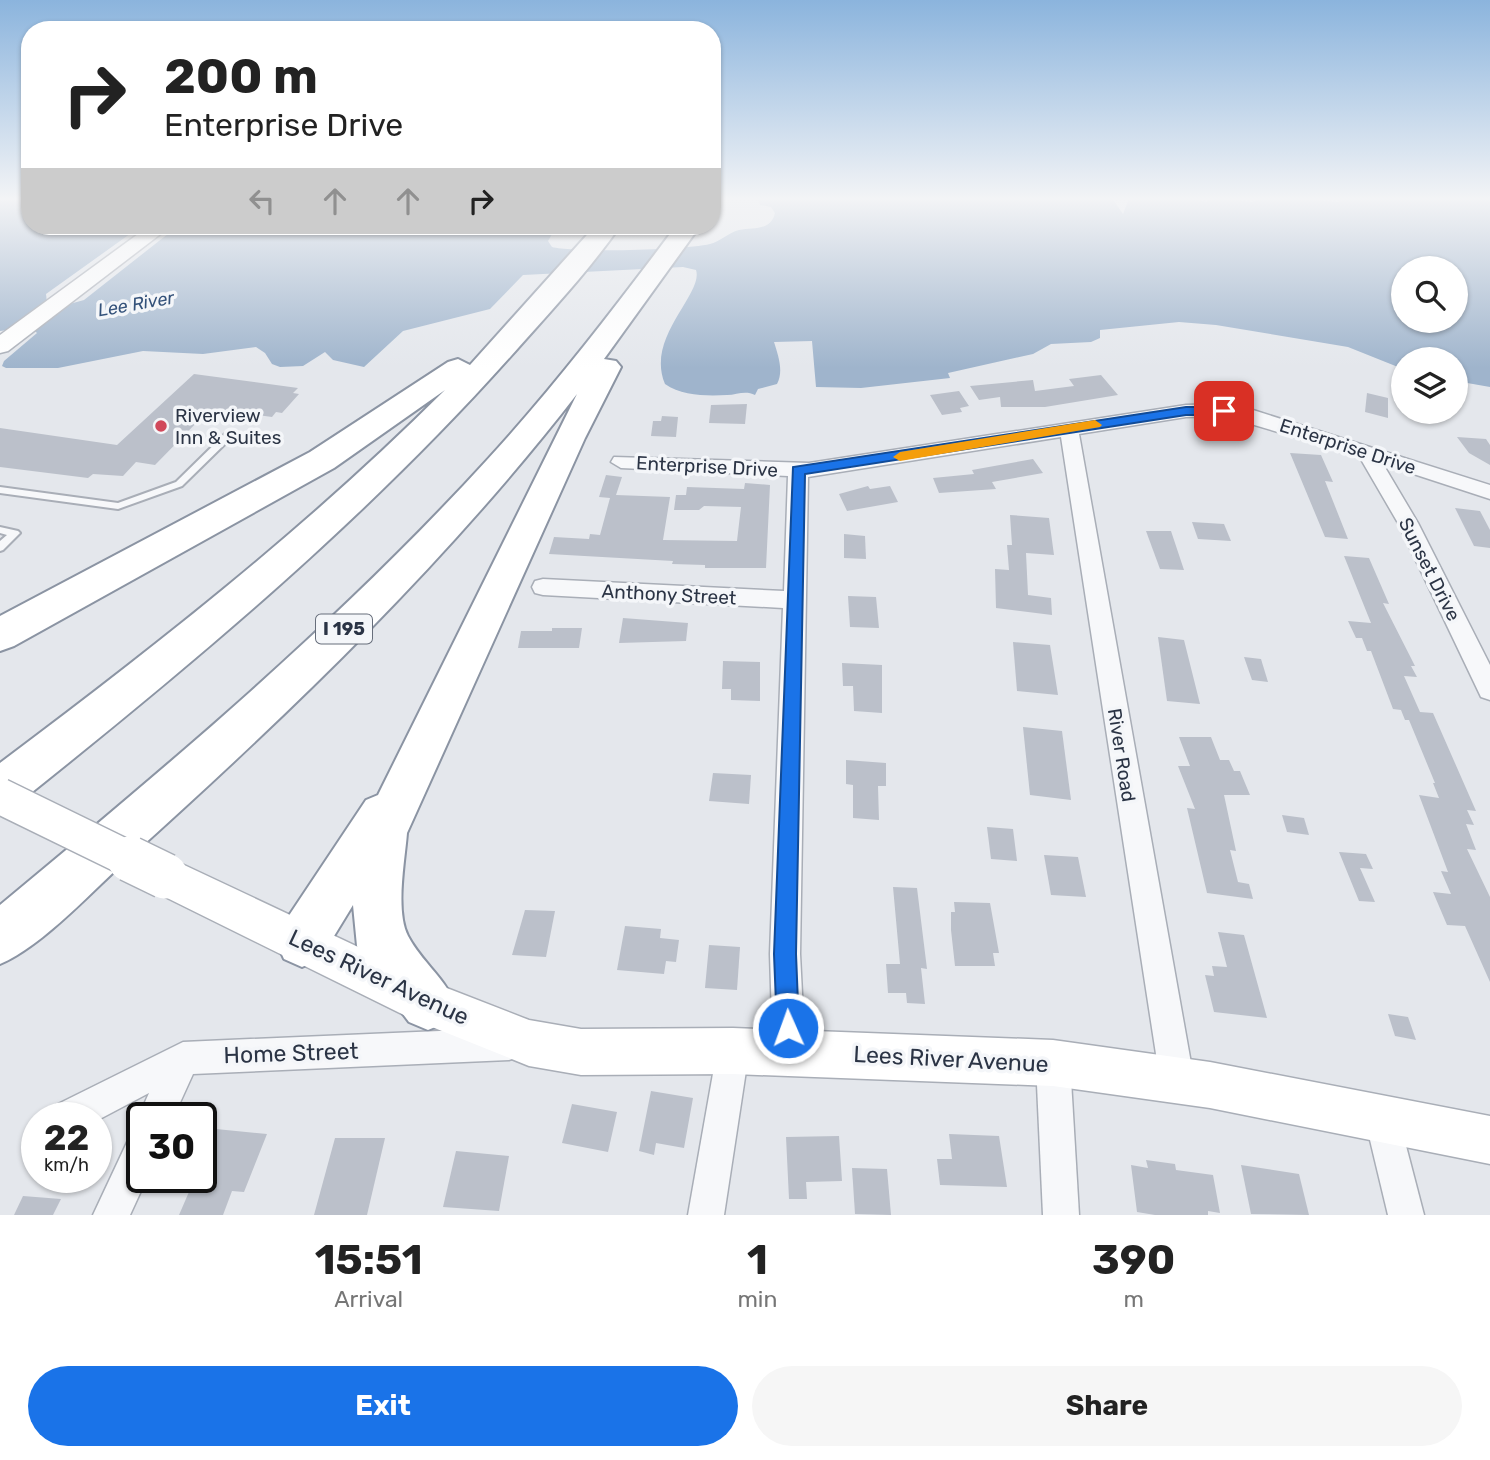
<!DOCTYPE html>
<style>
body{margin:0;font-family:Rubik,sans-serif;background:#f6f6f6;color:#222;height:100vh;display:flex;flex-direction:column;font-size:26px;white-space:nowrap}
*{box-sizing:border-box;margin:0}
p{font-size:23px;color:#767676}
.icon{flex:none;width:38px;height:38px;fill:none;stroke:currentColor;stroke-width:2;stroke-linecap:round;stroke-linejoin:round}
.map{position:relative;height:1215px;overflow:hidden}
.panel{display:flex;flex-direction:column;background:#fff;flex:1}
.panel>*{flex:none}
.top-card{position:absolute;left:21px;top:21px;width:700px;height:214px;border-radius:28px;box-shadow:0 2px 5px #0004;background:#fff;color:#222;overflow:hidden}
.controls{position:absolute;left:1391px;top:256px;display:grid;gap:14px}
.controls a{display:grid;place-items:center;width:77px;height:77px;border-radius:50%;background:#fff;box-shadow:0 2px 5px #0004;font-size:35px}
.speed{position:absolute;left:21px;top:1102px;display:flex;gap:14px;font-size:35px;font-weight:700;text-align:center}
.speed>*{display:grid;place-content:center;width:91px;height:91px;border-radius:50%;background:#fff;box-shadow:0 2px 5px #0004;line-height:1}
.speed small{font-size:18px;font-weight:400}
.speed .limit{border:4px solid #111;border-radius:10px;background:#fff;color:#111}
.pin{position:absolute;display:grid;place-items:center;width:60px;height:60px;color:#fff;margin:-30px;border-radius:14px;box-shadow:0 4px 10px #0006}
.me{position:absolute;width:77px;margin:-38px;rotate:358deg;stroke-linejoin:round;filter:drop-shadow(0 0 5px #0008)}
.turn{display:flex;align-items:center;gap:24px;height:147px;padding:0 28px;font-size:32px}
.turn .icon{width:91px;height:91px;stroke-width:2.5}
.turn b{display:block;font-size:49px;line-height:60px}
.lanes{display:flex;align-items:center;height:66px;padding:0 28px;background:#0003;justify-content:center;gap:35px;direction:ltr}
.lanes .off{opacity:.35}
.eta{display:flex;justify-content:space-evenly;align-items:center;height:119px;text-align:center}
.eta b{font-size:42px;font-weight:700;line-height:49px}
.primary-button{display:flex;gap:14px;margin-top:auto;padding:14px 28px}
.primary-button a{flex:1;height:80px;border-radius:42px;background:#1a73e8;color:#fff;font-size:28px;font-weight:700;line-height:80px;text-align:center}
.primary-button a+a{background:#f6f6f6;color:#222}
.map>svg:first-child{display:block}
.water{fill:#9fb4cc;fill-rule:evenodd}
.building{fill:#bbc0ca}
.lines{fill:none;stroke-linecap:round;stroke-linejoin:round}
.service-casing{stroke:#a9aeb7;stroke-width:4}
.minor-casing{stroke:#a9aeb7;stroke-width:3}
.secondary-casing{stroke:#a9aeb7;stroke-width:3}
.motorway-casing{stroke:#8b94a3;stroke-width:4}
.service{fill:#f7f8fa;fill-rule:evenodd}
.minor{fill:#f7f8fa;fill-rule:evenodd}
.secondary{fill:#fff;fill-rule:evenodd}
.motorway{fill:#fff;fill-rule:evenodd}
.secondary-bridge-far1-casing{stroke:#a9aeb7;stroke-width:38;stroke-linecap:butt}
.secondary-bridge-casing{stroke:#a9aeb7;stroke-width:48;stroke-linecap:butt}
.secondary-bridge-far1{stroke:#fff;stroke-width:35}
.secondary-bridge{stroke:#fff;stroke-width:45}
.route{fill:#1a73e8;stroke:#114b97;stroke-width:2}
.slow{fill:#f59e0b}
.poi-dot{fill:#d1495b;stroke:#f4f6f9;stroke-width:2.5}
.labels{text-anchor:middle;stroke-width:7;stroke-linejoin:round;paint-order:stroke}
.far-water-label{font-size:18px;font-style:italic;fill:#34527a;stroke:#f4f6f9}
.shield{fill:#f4f6f9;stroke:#676e7b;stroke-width:2}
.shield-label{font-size:18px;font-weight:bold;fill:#2b3445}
.poi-label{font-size:19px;fill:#2b3445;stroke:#f4f6f9;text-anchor:start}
.street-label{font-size:19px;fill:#2b3445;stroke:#f4f6f9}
.near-street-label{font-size:23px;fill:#2b3445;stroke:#f4f6f9}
</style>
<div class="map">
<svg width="1490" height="1215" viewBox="0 0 1490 1215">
<rect width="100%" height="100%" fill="#e4e7ec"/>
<path class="water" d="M30,198V226H141L46,294L47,303L66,305L84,300L178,226H549L555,229L548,241L552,247C576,253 686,250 710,244C721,241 728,233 739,230C754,227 771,231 775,213L771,207L760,205L758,198H1112L1123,214L1128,201L1134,198H1188L1206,202L1216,198L1252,202L1265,198H1285L1338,202L1346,198H1490V387L1456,381V359H1404L1403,369L1348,347L1216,325L1179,322L1100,330V338L1091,342L1051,344L1033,354L948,373L950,378L861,388L816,387L812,341L774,342C778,355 784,371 777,384L758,389L755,395C745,390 737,395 727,395C707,396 682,396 665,384C645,337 704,294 696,270L683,267L523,275L490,309L403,331L364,367L333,360L325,352L303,366L280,367L272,364L265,353L256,347L203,354L143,351L58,368H6L2,366L4,361L37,333L31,327L0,331V201ZM1404,268H1456V320H1404Z"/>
<g class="building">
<path d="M194,374L298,388L293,393L299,394L282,413L276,412L272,417L220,410L216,414L207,412L155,465L136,462L123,476L93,474L88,478L0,467V428L117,445Z"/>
<path d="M1101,375L1118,395L1045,407H1001L1000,397L979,400L970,386L1033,380L1035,391L1074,386L1069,379Z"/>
<path d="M959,391L969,406L960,408L962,412L942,415L930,395Z"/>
<path d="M1367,393L1388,398V418L1365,412Z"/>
<path d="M747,404L745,424L709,423L711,405Z"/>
<path d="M662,416L678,417L676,437L651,436L653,421H661Z"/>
<path d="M1457,437L1486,439L1490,445V465L1469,453Z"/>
<path d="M1290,453L1321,455L1333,482L1325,481L1348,539L1325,537Z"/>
<path d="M1033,459L1043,473L992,482L996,489L939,493L933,478L974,474L972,470Z"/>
<path d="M606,475L622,477L616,495L670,497L663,540L737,541L741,507L704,506L699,510H674L676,495H686L687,487L744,489L745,483L770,485L766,568H705V565L672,564L673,561L549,554L554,537L589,539L590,534L600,535L610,498L599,497Z"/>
<path d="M868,486L870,489L890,486L898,502L847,511L839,494Z"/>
<path d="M1455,508L1480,511L1490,530V548L1474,546Z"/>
<path d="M1010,515L1049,518L1054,555L1026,553L1028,595L1051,598L1052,615L996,608L995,569L1009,570L1007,545H1012Z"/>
<path d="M1192,522L1224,524L1231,541L1198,539Z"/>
<path d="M1146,531H1171L1184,570L1160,569Z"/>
<path d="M844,534L865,536L866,559L844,558Z"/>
<path d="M1344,556L1369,558L1389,604L1383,603L1415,666H1411L1417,677L1404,676L1420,712L1433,713L1476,811L1467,810L1474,825L1466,824L1476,850L1467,849L1490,897V982L1465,926L1447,925L1433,892L1451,894L1441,871L1448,872L1419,795L1439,798L1433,783H1435L1409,720H1405L1401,710L1393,709L1371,651H1367L1362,638H1356L1348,621L1371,623Z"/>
<path d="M848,596L876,597L879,628L850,627Z"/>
<path d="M623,618L688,623L686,641L619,643Z"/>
<path d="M552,628H582L579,648H518L521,631H552Z"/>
<path d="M1158,637L1184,640L1200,704L1167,701Z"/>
<path d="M1013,642L1050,645L1058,695L1017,691Z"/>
<path d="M1244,657L1261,659L1268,682L1252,680Z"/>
<path d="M723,661L760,662V701L731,700V689H722Z"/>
<path d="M842,663L882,665V713L854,711L853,686H843Z"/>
<path d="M1023,727L1062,731L1071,800L1030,795Z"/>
<path d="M1179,737H1211L1220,760H1229L1234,771H1240L1250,795H1224L1236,851L1230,850L1238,882L1249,884L1253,899L1207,893L1187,808L1195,809L1178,766H1190Z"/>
<path d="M846,760L886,763V786H878L879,820L853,818V785L846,784Z"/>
<path d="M713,773L751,775L749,804L709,801Z"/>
<path d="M1282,815L1304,818L1309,835L1287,832Z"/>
<path d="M987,827L1013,829L1017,861L991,859Z"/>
<path d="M1339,852L1366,854L1373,869L1360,868L1375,902L1359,901Z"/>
<path d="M1044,855L1078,857L1086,897L1051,895Z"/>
<path d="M893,887L917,888L927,969L921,968L925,1004L907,1003L906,993H888L886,964H900Z"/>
<path d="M954,902L990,903L999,953H993L995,966H955L951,930V912H955Z"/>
<path d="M525,910L555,911L546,957L512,955Z"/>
<path d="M625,926L661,929L660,938L679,940L676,962L666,961L664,974L617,970Z"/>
<path d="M1218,932L1244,935L1267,1018L1214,1012L1205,975L1214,976L1212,966L1227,967Z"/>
<path d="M709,945L740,947L737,990L705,988Z"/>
<path d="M1388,1014L1408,1017L1416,1040L1395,1036Z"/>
<path d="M651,1091L693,1098L684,1148L656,1143L654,1155L639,1151Z"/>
<path d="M572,1104L617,1112L608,1152L562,1143Z"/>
<path d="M216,1129L267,1134L244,1192L232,1191L223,1215H179L195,1178H201V1163Z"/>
<path d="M949,1134L999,1136L1007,1187L940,1185L937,1159H952Z"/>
<path d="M839,1136L842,1181L806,1182L807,1199H789L786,1137Z"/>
<path d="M335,1138H385L367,1215H314Z"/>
<path d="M456,1151L509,1156L499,1211L443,1207Z"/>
<path d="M1146,1160L1175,1164L1176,1170L1213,1175L1220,1213L1208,1211V1215H1155L1137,1212L1131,1165L1148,1168Z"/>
<path d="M1241,1165L1299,1174L1309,1215L1251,1214Z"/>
<path d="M852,1168L887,1169L891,1215L855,1214Z"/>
<path d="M23,1196L61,1199L53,1215H14Z"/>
</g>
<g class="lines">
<defs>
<g id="service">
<path d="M230,431L233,432V436L182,486L118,509L0,493V487L118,503L176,482L227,432Z"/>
<path d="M0,527L18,531L20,533L3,550L0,551V541L7,535L0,533Z"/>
</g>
<g id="minor">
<path d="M1224,404L1253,410L1490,485V499L1383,464L1418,523L1490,665V700L1481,697L1398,523L1359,456L1224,416L1186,417L1079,434L1194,1080L1189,1092L1177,1097L1165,1092L1160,1080L1061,437L808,477L800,954L805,1052L801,1064L789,1068L777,1064L773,1052L770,954L783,608L543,595L535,593L532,587L535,581L543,579L784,591L788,476L621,468L611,462L614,457L809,463L1186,405Z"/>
<path d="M509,1028L521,1032L525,1044L521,1056L509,1060L193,1074L173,1118H142V1127L138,1118L149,1093L96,1121V1118L51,1117L56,1105L183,1042Z"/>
<path d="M733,1035L745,1039L749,1051L724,1215H688L717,1051L721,1039Z"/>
<path d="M1053,1046L1065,1051L1070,1063L1079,1215H1043L1036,1063L1041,1051Z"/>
<path d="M1382,1102L1394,1107L1399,1119L1424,1215H1388L1365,1119L1370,1107Z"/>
<path d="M142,1131V1178H147L130,1215H93L130,1136Z"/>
</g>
<g id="secondary">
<path d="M149,226H171L8,351L0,353V335Z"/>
<path d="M165,856L439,985L529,1020L581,1029L733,1028L1053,1040L1210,1062L1490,1116V1164L1210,1108L1053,1086L733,1074L581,1075L529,1066L412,1019L151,890L145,876L151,862Z"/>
</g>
<g id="motorway">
<path d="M595,226H620C588,272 548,314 511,356C362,523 190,666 16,805L0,811V763C155,647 308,527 445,390L334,468L14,646L0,651V616L310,452L448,362L458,359L470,365Z"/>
<path d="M676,226H700L604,359L616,361L621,367L585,438L407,833C405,860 395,911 408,936C421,961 444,977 455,1003L447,1022L428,1030L409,1022L365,964L357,946L353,905L320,959L302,967L284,959L276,941L284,923L366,800L378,795L577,394C446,563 290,713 131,856C95,888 43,946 0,964V905C169,765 338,623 487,460C555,386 616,306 676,226Z"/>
</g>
</defs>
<use href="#service" class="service-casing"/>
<use href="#minor" class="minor-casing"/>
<use href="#secondary" class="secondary-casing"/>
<use href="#motorway" class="motorway-casing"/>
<use href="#service" class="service"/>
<use href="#minor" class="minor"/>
<use href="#secondary" class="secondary"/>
<use href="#motorway" class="motorway"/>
<defs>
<path id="secondary-bridge-far1" d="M0,796L133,861"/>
<path id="secondary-bridge" d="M130,859L165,876"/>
</defs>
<use href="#secondary-bridge-far1" class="secondary-bridge-far1-casing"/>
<use href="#secondary-bridge" class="secondary-bridge-casing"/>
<use href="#secondary-bridge-far1" class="secondary-bridge-far1"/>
<use href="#secondary-bridge" class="secondary-bridge"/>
</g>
<linearGradient id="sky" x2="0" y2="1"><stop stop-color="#8bb4dd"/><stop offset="0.54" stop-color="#f3f4f6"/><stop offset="1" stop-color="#f3f4f6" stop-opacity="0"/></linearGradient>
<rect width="1490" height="368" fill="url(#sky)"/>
<path class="route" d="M1186,407H1224L1230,411L1224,415H1186L805,474L796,954L799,1028L796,1036L788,1039L780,1036L777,1028L774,954L793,467Z"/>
<path class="slow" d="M1095,420L1102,425L1100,427L900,461L893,457L900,452Z"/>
<circle class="poi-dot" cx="161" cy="426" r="7"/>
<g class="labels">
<g class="far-water-label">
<text transform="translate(136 304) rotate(-10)" y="6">Lee River</text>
</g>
<rect class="shield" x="316" y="614.5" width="56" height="29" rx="5"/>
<g class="shield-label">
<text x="344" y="635">I 195</text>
</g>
<g class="poi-label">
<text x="175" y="422">Riverview<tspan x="175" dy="22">Inn &amp; Suites</tspan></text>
</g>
<g class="street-label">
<text transform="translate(1348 446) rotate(18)" y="7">Enterprise Drive</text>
<text transform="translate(707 466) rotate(3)" y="7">Enterprise Drive</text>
<text transform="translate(1430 569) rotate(63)" y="7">Sunset Drive</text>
<text transform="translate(669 594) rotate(3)" y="7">Anthony Street</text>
<text transform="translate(1122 755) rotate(81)" y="7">River Road</text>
</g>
<g class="near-street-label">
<text transform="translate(379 977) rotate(25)" y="8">Lees River Avenue</text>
<text transform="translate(291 1053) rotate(-2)" y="8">Home Street</text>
<text transform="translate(951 1059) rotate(3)" y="8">Lees River Avenue</text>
</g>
</g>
</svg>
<div class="controls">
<a><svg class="icon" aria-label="search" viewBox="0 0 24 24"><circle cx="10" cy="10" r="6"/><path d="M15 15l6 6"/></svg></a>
<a><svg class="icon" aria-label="layers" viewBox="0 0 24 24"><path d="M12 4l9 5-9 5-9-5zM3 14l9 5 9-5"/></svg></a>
</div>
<div class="speed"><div>22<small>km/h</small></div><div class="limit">30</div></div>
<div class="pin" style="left:1224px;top:411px;background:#d93025"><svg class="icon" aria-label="arrive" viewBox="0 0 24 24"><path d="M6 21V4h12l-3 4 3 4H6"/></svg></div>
<svg class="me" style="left:788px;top:1028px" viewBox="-20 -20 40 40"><circle r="17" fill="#1a73e8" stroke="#fff" stroke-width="3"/><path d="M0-11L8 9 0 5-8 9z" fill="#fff"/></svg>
<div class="top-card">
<div class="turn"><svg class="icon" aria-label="right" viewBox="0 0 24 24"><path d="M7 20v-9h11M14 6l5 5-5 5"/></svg><div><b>200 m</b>Enterprise Drive</div></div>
<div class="lanes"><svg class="icon off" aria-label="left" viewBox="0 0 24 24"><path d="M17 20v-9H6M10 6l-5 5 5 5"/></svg><svg class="icon off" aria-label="ahead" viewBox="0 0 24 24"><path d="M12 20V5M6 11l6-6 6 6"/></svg><svg class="icon off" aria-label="ahead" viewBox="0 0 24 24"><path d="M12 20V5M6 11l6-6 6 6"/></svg><svg class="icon" aria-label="right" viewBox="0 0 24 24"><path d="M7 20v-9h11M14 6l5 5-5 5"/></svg></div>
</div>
</div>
<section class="panel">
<div class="eta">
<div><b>15:51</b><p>Arrival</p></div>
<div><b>1</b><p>min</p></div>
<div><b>390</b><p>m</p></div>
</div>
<div class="primary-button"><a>Exit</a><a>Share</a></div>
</section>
